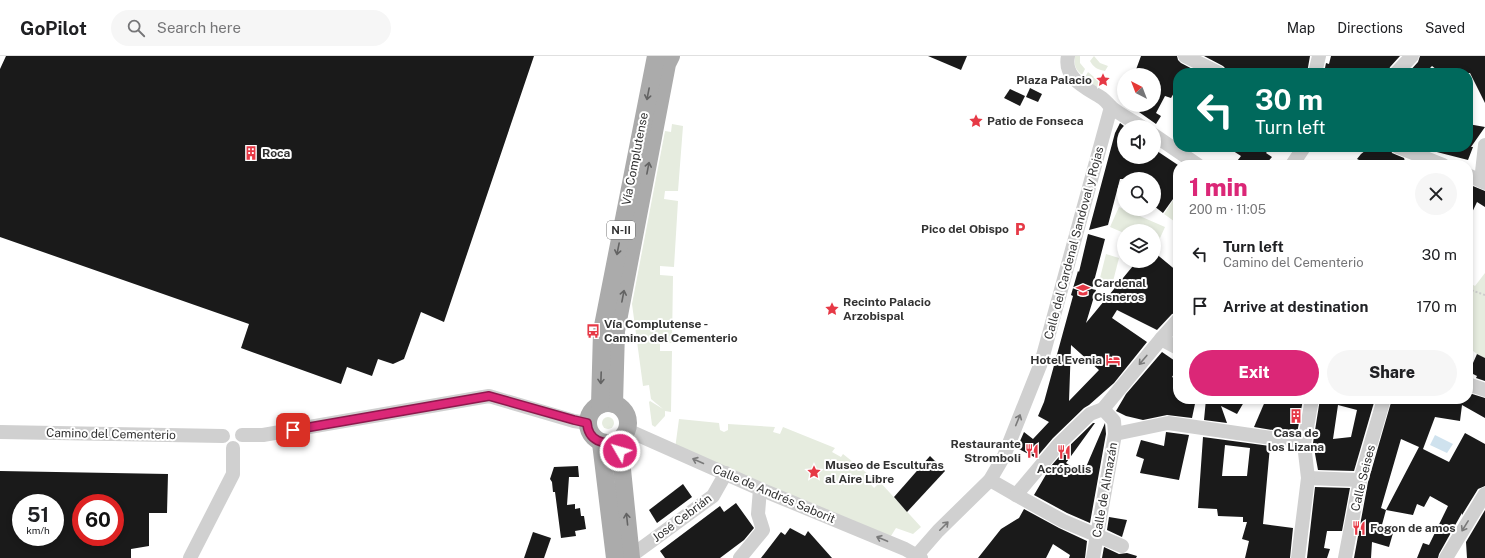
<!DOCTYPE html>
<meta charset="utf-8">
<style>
body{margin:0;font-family:"Public Sans",sans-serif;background:#f6f6f6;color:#202124;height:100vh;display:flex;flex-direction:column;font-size:15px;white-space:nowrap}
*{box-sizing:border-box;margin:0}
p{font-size:13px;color:#757577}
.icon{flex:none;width:22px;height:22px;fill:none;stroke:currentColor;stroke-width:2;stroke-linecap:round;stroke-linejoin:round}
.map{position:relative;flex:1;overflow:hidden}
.sheet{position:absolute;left:1173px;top:104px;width:300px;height:244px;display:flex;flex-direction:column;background:#fff;border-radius:16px;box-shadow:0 2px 6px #0003}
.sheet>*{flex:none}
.banner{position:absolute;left:1173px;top:12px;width:300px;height:84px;border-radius:16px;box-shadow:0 2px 6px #0003;background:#00695c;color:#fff;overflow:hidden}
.needle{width:26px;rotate:318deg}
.buttons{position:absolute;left:1117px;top:12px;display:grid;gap:8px}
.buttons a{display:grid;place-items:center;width:44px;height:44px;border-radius:50%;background:#fff;box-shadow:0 2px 6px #0003;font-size:20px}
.speed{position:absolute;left:12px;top:438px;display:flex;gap:8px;font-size:20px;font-weight:700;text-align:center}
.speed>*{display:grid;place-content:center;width:52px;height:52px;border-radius:50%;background:#fff;box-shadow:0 2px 6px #0003;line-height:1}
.speed small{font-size:10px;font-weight:400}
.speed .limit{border:6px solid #d22;background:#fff;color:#111}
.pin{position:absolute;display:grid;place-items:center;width:34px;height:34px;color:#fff;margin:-17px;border-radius:8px;box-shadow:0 2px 6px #0006}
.me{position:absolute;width:44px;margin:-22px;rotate:308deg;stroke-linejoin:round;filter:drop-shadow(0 0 3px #0008)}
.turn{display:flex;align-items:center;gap:14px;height:84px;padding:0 16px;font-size:18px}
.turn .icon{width:52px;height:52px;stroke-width:2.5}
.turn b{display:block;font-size:28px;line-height:34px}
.round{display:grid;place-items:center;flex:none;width:42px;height:42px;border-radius:21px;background:#f6f6f6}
.summary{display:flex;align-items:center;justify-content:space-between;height:68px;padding:0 16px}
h1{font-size:24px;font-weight:800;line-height:30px;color:#db2777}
.button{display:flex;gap:8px;margin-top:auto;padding:8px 16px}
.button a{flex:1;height:46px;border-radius:24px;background:#db2777;color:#fff;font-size:16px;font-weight:800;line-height:46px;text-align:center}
.button a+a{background:#f6f6f6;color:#202124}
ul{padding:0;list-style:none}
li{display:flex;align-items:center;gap:12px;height:52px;padding:0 16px}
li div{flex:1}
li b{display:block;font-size:15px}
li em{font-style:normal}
header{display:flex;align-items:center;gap:24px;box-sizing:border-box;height:56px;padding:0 20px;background:#fff;border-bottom:1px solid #e0e0e0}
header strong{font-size:19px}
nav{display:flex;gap:22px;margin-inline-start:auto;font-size:14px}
.search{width:280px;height:36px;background:#f6f6f6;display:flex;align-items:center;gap:10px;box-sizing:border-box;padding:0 14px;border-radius:22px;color:#757577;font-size:15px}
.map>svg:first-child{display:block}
.green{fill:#e6ecdf}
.water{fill:#cfe2ee}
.building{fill:#1a1a1a;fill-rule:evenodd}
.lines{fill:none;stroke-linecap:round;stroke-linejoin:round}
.path{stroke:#cdcdcd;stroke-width:2;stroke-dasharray:2 2;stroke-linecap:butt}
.minor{stroke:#d0d0d0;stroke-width:14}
.major{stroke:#ababab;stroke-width:18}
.oneway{stroke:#636363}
.oneway2{stroke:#7a7a7a}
.route-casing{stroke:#8e194d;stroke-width:10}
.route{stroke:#db2777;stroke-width:7}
.labels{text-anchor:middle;stroke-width:4;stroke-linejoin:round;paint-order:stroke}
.shield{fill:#fff;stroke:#707070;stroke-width:1}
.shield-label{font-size:11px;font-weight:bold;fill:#333}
.poi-label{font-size:12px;font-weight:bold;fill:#333;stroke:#fff;text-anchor:start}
.street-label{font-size:12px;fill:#333;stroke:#fff}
</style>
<header>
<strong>GoPilot</strong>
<div class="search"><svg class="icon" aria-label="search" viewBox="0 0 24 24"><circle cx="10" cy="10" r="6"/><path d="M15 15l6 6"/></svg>Search here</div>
<nav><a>Map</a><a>Directions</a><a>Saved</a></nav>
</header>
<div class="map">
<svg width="1485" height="502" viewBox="0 0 1485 502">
<rect width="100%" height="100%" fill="#fff"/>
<g class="green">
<path d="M1075,0H1080V7L1085,13L1082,19C1075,13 1074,9 1075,0Z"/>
<path d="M1094,0L1100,7L1108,10L1105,15C1098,14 1093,11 1090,5Z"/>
<path d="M1088,16L1094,21H1104L1099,32L1084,23Z"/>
<path d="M672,68L683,70L678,135H665L664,143L678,145L674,211L660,210V219L673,220L672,287L660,286V295H672L671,356L665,355V360L655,371L652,369L649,346L650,345L663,353L651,343L649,329L643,330L632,248L665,75L671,76Z"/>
<path d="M1174,143L1178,145V168L1164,158Z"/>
<path d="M1119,151L1165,171L1156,191H1154V175H1124V177L1110,171Z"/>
<path d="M1106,198L1119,202L1111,233L1098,230Z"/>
<path d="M1485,217V302L1477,298L1468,291V226L1475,230Z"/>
<circle cx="608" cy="367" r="6"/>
<path d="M679,363L719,367L720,374L724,376L728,374V368L775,371L773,376L780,378L783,371L835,392L832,396L841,401L843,398L873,422L869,426L874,432L880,426L921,471L913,478L896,472L889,483L675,393Z"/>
</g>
<path class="water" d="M1435,379L1453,388L1447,397L1430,389Z"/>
<g class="building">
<path d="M6,0H534L444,266L421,256L404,303L393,308L378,303L372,320L347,311L341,328L241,292L249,268L0,181V13Z"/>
<path d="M928,0H967L961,14Z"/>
<path d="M1141,0H1177L1178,4L1181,7L1200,17H1189L1186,15L1185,17H1178V30L1171,42L1165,40L1156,57L1161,60L1156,68L1129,49H1154V19H1134Z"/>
<path d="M1204,0H1310L1307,17H1227L1226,13L1223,10Z"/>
<path d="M1331,0H1400L1390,11L1388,17H1324L1326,7L1329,8Z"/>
<path d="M1420,0H1485V47L1470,17H1441L1432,10L1425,17H1408L1418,6Z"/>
<path d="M1030,32L1042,38L1038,46L1026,41Z"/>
<path d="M1010,33L1025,40L1020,50L1004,42Z"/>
<path d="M1120,67L1124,70V101H1154V93L1178,109V136L1163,157L1154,150V123H1120L1108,169L1089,174L1115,77Z"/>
<path d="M1468,68L1485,71L1471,91H1473L1468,104L1429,94L1430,91H1468Z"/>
<path d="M1227,91H1271L1266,97L1272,101L1265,109H1234L1241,100Z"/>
<path d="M1370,91H1390L1392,97L1404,102L1406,109H1358L1361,105L1357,103L1361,98Z"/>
<path d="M1468,128L1485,135V151L1477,146L1468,165Z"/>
<path d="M1088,178L1105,183L1092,233L1096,234L1086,267L1137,205H1154V196L1178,216V256L1172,258L1157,274L1117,254L1112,262L1147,286L1114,327L1089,349L1084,352L1053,382L1036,402L1017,392L1024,376L1033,383L1049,366L1038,360L1044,346L1073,240L1071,239L1078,215L1079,216ZM1071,289L1099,314L1069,345Z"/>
<path d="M1162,296L1178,307V311L1172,321L1178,324V343H1196L1192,362L1167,359L1143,364L1126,360L1116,355L1126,338Z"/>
<path d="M1477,298L1485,302V325L1476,322L1477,320L1469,316Z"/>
<path d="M1469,337L1485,342V362L1462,349L1460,365L1435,361L1423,393L1421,392L1449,406L1465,377L1485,388V430L1478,433L1462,459V457L1439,498L1438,502H1417L1423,487L1429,489L1448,450L1430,440L1424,451L1417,448L1413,459L1386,454L1419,391L1401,383L1381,452L1386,454L1380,476L1393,477L1389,491L1372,486L1371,502H1354L1368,426L1392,343H1468Z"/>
<path d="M1206,343H1235L1244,346L1237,358L1221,350L1227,367L1204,364Z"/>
<path d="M1266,343H1303L1297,378L1254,371Z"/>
<path d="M1320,343H1375L1354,415L1318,414L1313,387ZM1338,349L1357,354L1351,381L1333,383Z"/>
<path d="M1093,367H1095L1066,407L1083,418L1105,367L1106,378L1090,467L1067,457L1034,439L1051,410L1065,394Z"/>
<path d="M1166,376L1189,379L1179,424L1140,417L1144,403L1136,400L1141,384L1164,390Z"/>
<path d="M1203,381L1270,390L1263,468L1293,472L1290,502H1245L1249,485L1242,483L1247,466H1243V461L1218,460L1217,453L1198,452ZM1225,389L1250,392L1247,420H1222Z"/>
<path d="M930,400L945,415L907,456L894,441Z"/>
<path d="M578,410L579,421H569L567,449L575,448V453L580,452L581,460H584L586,473L575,475L576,480L561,482L555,436H553L552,426L550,423L554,411Z"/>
<path d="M0,415L168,418L167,457H149V490L131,493V502H0ZM21,447H55V481H21ZM81,447H115V481H81Z"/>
<path d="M683,428L692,441L657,467L649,454Z"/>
<path d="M1315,431L1350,432L1342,475H1327L1324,492L1330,493L1327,502H1307Z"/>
<path d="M736,447L754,472L744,484L720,502H665L660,495L720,450L724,456Z"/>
<path d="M1024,453L1059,472L1087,485L1085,502H1069L1070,499L1053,488L1046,502H978L1001,473L1019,462Z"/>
<path d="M1485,454V502H1467L1466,486Z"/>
<path d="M1109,461L1127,464L1122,481L1107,474Z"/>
<path d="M790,472L805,480L808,475L832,502H761L781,476L785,479Z"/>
<path d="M533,476L551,482L544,502H524Z"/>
<path d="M1104,491L1119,498L1127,497L1137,500L1136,502H1102Z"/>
</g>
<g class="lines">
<path class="path" d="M1468,233L1485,239"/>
<g class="minor">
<path d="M1068,0C1063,23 1087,32 1102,42C1106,45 1108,48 1111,51C1119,58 1133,65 1142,71"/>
<path d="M1185,0L1219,17"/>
<path d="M1315,17L1319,0"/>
<path d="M1396,17L1412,0"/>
<path d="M1154,79L1198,109"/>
<path d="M1398,91L1443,109"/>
<path d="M1292,109L1304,91"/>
<path d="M1468,119L1485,127"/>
<path d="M1481,125L1485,89"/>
<path d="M1161,283L1178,292"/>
<path d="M1468,328L1485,334"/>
<path d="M627,374L760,433L905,493L921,502"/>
<path d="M0,376L223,380"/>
<path d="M1115,378L1168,367L1272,382L1304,388"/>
<path d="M242,379H263L489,340L574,365L587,367"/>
<path d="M1308,422L1360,424"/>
<path d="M990,424L1016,439L1059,388L1090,358L1103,353L1161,283L1178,264"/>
<path d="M1016,439L1063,465L1122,490"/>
<path d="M917,499L938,475L990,424L1004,400L1041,307L1111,51"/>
<path d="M631,500L713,440L726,417"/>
<path d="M190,502L233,418V392"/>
<path d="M740,502L763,474L758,458L760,433"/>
<path d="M1093,502L1115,378L1114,365L1103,353"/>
<path d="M1298,502L1308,422L1304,388L1312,343"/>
<path d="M1345,502L1360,424L1384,343"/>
<path d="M1446,502L1485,438"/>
</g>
<g class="major">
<circle cx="608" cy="367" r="20"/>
<path d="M614,348L616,275L667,8L671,0"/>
<path d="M600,349L602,275L656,0"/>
<path d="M619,384L631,502"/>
<path d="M601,387L615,502"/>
</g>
</g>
<defs><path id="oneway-shaft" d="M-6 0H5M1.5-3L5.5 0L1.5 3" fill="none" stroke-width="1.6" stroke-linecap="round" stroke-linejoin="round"/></defs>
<g class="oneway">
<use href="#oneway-shaft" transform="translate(648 38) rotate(101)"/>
<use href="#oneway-shaft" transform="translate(648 112) rotate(-79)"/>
<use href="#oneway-shaft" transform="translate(618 193) rotate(101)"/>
<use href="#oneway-shaft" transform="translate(623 240) rotate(-79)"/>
<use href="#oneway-shaft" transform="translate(601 322) rotate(92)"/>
<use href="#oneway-shaft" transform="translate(627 463) rotate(-96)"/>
</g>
<g class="oneway2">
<use href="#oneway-shaft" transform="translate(1143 304) rotate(130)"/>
<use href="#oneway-shaft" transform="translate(1018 364) rotate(-68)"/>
<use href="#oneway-shaft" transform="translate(698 405) rotate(-156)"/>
<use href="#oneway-shaft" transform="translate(944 470) rotate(-45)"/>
<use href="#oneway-shaft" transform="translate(1465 470) rotate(122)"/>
<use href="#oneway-shaft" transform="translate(882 483) rotate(-157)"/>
</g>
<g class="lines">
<defs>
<path id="route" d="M293,374L489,340L574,364L587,367C588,384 604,391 618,384L620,395"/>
</defs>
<use href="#route" class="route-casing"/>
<use href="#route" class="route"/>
</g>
<defs>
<symbol id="sight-bare" viewBox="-9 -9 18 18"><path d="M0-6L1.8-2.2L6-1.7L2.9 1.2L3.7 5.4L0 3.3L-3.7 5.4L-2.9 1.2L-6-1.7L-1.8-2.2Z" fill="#e63946" stroke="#fff" stroke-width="2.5" paint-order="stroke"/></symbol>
<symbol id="building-bare" viewBox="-9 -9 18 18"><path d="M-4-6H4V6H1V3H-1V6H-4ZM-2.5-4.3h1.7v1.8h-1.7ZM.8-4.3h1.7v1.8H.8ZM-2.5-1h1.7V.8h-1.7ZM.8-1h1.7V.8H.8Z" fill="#e63946" stroke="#fff" stroke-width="2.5" paint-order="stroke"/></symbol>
<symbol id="parking-bare" viewBox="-9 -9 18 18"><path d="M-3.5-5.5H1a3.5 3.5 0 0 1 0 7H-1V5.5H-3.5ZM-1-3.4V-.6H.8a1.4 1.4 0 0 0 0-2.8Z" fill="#e63946" stroke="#fff" stroke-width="2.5" paint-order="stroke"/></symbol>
<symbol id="university-bare" viewBox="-9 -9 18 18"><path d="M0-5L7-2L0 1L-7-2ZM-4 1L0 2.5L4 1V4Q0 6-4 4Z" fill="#e63946" stroke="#fff" stroke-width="2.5" paint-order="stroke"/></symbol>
<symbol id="bus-bare" viewBox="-9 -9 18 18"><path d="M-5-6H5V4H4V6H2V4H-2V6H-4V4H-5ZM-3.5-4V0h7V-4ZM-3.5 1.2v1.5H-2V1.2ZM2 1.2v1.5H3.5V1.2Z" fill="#e63946" stroke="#fff" stroke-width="2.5" paint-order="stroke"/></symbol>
<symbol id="hotel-bare" viewBox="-9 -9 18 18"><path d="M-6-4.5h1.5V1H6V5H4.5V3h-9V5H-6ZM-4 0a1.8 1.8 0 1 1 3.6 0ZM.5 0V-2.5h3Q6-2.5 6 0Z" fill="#e63946" stroke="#fff" stroke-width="2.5" paint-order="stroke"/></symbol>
<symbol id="restaurant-bare" viewBox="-9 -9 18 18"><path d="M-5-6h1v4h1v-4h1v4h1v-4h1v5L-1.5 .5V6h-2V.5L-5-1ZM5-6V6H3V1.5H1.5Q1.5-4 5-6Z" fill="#e63946" stroke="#fff" stroke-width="2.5" paint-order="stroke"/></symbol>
</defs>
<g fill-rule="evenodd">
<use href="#sight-bare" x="1093" y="14" width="20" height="20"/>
<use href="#sight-bare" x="966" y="55" width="20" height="20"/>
<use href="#building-bare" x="241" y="87" width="20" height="20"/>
<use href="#parking-bare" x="1010" y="163" width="20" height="20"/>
<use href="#university-bare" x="1073" y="224" width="20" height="20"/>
<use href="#sight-bare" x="822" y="243" width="20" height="20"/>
<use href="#bus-bare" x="583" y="265" width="20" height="20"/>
<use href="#hotel-bare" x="1103" y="294" width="20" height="20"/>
<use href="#building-bare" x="1286" y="350" width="20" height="20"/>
<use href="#restaurant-bare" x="1022" y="385" width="20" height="20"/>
<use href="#restaurant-bare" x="1054" y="386" width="20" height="20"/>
<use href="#sight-bare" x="804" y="406" width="20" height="20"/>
<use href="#restaurant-bare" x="1349" y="462" width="20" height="20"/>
</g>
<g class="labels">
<rect class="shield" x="607" y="165" width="28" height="18" rx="3"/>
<g class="shield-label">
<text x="621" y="178">N-II</text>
</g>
<g class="poi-label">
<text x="1092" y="28" text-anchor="end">Plaza Palacio</text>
<text x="987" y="69">Patio de Fonseca</text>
<text x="262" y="101">Roca</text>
<text x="1009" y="177" text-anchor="end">Pico del Obispo</text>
<text x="1094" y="231">Cardenal<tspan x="1094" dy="14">Cisneros</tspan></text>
<text x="843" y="250">Recinto Palacio<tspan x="843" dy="14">Arzobispal</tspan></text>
<text x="604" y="272">Vía Complutense -<tspan x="604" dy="14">Camino del Cementerio</tspan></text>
<text x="1102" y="308" text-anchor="end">Hotel Evenia</text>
<text x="1296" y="381" text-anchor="middle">Casa de<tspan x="1296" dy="14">los Lizana</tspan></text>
<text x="1021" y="392" text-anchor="end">Restaurante<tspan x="1021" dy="14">Stromboli</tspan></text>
<text x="825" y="413">Museo de Esculturas<tspan x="825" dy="14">al Aire Libre</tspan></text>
<text x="1064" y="417" text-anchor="middle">Acrópolis</text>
<text x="1370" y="476">Fogon de amos</text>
</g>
<g class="street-label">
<text transform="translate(635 103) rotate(-79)" y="4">Vía Complutense</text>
<text transform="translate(1074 187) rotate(-75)" y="4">Calle del Cardenal Sandoval y Rojas</text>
<text transform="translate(111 378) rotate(1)" y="4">Camino del Cementerio</text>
<text transform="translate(1363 422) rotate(-76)" y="4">Calle Seises</text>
<text transform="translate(1105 434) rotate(-80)" y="4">Calle de Almazán</text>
<text transform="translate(774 438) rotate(23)" y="4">Calle de Andrés Saborit</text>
<text transform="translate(682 462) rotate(-37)" y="4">José Cebrián</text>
</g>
</g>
</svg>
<div class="buttons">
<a><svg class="needle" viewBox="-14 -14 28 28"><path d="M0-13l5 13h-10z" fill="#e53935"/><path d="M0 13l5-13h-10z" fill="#757577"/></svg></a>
<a><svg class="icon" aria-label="sound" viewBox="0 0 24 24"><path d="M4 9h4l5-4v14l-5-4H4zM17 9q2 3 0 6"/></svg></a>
<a><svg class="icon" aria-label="search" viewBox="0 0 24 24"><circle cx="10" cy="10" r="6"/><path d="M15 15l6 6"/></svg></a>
<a><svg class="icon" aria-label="layers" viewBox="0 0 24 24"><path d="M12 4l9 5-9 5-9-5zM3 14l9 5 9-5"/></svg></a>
</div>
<div class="speed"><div>51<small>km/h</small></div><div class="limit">60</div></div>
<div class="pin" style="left:293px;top:374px;background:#d93025"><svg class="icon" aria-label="arrive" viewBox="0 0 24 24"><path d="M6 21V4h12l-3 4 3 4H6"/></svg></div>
<svg class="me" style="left:620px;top:395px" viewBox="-20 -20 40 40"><circle r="17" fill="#db2777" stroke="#fff" stroke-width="3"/><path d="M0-11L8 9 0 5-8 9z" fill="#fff"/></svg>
<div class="banner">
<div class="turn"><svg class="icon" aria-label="left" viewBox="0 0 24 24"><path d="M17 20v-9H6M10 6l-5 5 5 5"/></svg><div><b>30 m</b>Turn left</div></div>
</div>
<section class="sheet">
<div class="summary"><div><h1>1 min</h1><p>200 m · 11:05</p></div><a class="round"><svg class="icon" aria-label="close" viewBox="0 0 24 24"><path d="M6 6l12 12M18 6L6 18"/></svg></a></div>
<ul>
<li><svg class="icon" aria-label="left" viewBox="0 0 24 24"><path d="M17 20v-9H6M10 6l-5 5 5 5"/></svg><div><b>Turn left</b><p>Camino del Cementerio</p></div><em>30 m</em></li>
<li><svg class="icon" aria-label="arrive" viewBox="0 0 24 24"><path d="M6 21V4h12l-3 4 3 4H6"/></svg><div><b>Arrive at destination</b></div><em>170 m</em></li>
</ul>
<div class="button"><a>Exit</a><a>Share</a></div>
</section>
</div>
